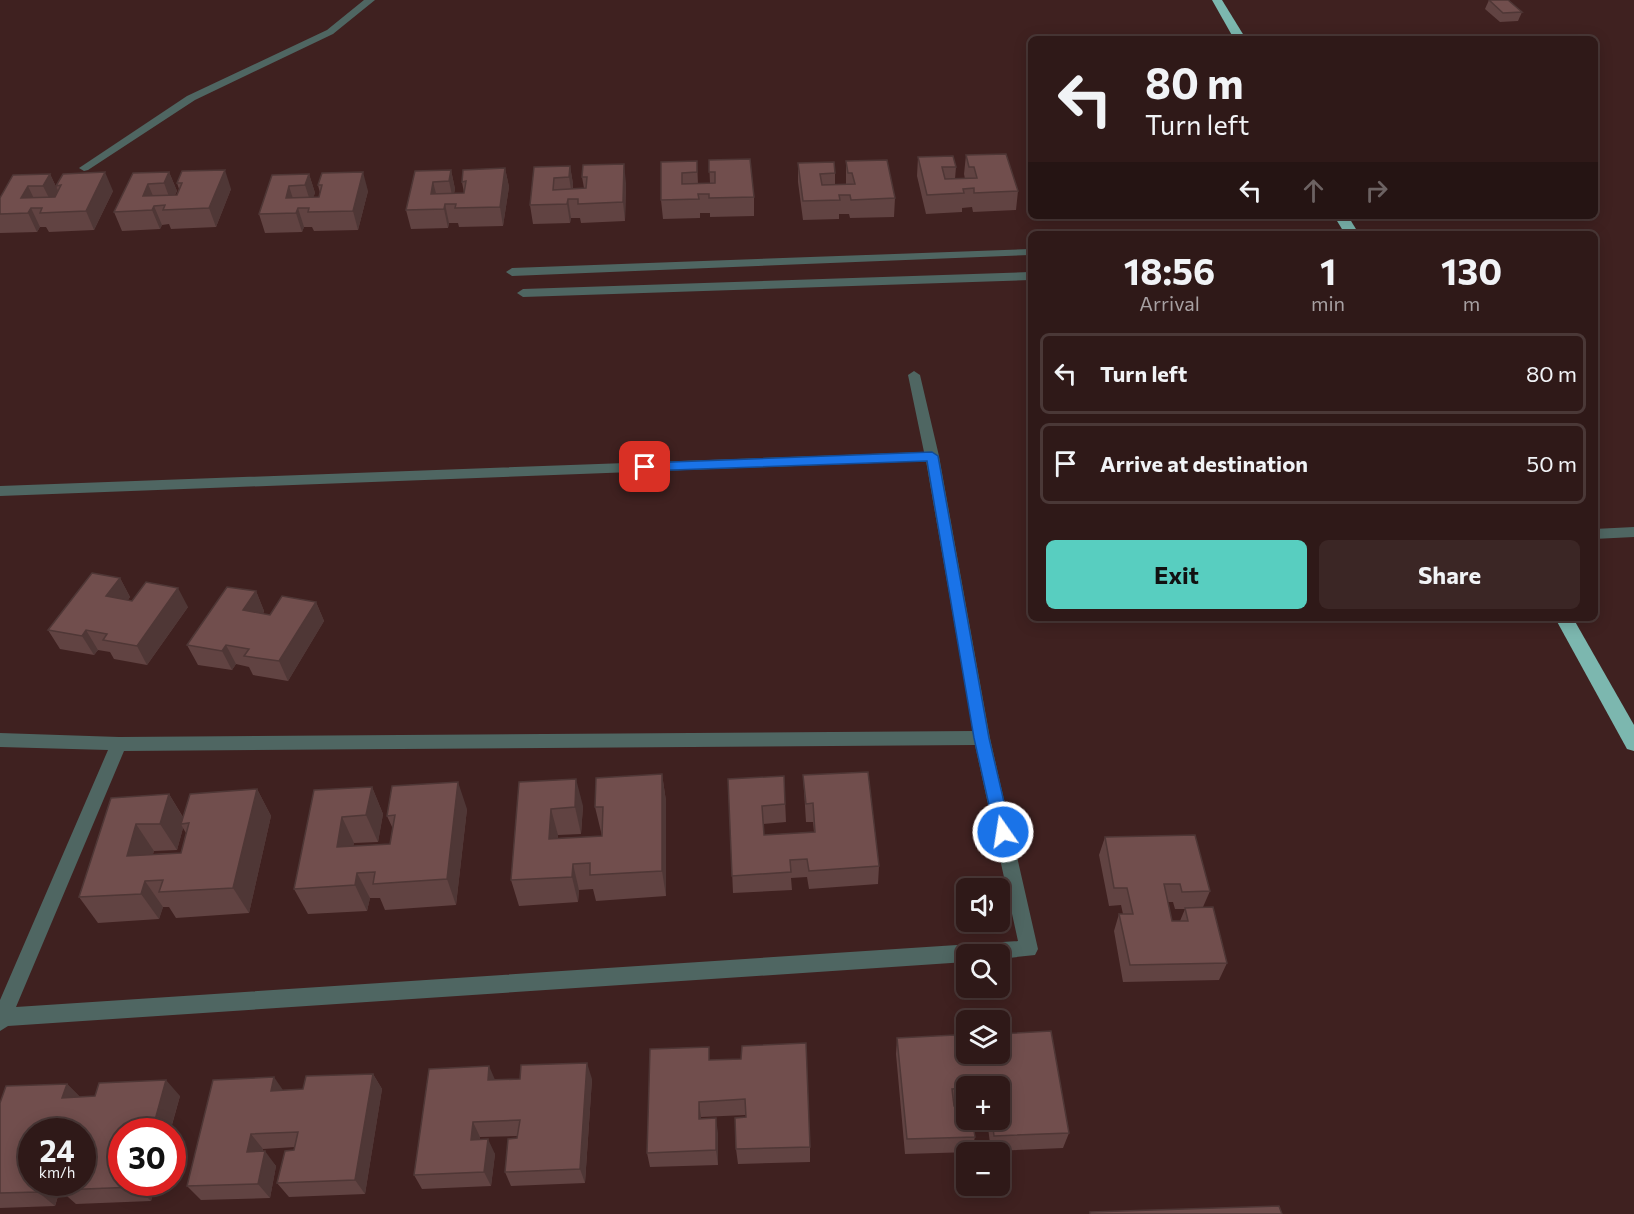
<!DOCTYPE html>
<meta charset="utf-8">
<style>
body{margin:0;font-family:Commissioner,sans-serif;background:#3b2625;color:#f1f3f6;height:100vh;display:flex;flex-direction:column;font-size:22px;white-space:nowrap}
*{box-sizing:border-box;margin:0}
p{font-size:20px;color:#a7a0a2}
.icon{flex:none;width:33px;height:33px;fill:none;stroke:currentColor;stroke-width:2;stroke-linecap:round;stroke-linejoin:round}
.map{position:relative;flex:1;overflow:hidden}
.side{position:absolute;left:1028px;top:231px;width:570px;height:390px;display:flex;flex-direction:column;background:#2f1918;border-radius:9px;box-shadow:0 3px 15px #0003,0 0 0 2px #4a3837}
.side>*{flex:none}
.hud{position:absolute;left:1028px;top:36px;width:570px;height:183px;border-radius:9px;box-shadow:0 3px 15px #0003,0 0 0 2px #4a3837;background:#2f1918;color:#f1f3f6;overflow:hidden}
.controls{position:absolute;left:956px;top:878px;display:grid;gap:12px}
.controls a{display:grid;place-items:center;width:54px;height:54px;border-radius:9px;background:#2f1918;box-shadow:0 3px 15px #0003,0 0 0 2px #4a3837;font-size:30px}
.speed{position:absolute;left:18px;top:1118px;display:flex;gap:12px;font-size:30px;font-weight:700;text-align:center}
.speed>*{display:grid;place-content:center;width:78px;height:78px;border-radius:50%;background:#2f1918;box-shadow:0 3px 15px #0003,0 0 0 2px #4a3837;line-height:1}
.speed small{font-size:15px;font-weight:400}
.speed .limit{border:9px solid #d22;background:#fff;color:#111}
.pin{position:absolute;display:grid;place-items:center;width:51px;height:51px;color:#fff;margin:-26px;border-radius:12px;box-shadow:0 3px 9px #0006}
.me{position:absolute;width:66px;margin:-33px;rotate:347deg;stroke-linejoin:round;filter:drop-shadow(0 0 4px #0008)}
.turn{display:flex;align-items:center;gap:21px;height:126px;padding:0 18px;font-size:27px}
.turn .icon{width:78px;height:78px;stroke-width:2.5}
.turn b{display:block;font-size:42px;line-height:51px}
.lanes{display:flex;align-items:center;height:57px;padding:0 18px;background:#0003;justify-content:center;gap:30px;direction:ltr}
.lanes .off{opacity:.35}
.eta{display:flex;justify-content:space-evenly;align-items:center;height:102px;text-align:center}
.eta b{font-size:36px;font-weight:700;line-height:42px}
.action{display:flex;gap:12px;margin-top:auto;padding:12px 18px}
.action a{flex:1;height:69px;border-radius:9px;background:#58cec0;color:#111;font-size:24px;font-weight:700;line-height:69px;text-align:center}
.action a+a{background:#3b2625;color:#f1f3f6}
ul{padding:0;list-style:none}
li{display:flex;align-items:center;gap:18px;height:81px;margin:0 12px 9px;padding:0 6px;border:3px solid #4a3837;border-radius:9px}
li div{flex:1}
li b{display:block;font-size:22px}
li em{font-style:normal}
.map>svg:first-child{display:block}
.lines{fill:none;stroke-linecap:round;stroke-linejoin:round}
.street{fill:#4f6662;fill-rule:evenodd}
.highway{fill:#7cb7af;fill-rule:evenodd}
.wall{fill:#614342;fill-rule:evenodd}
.shaded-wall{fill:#4f3736}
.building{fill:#714e4d;stroke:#4f3736;stroke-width:1.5}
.route{fill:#1a73e8;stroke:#114b97;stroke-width:1.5}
</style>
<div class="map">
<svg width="1634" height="1214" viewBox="0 0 1634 1214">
<rect width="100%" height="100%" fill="#3f2120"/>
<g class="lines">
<g class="street">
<path d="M364,0H375L333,34L195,100L88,170L84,171L79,168L187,96L327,30Z"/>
<path d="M1030,249V255L512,276L506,272L512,268Z"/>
<path d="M1030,272V280L523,297L517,293L523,289Z"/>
<path d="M914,371L920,375L939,456L990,738L1038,949L1035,955L999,959V954H966V962L8,1026L0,1031V1000L108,750L0,747V733L119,737L973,731L926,461L0,496V486L924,452L908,375ZM975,745L1018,941L16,1007L124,751Z"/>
<path d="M1634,527V537L1594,539V529Z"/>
</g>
<g class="highway">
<path d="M1212,0H1222L1246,39H1234Z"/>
<path d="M1334,216H1348L1359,234H1345Z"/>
<path d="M1555,618H1573L1634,725V751L1627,749Z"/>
</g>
</g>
<g class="wall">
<path d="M1489,0L1522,12L1518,21L1500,22L1485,9Z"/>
<path d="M966,155L1018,191L1016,210L973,212L972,207L962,208V212L926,214L917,176L918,157L956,167L955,179H965L964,174Z"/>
<path d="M709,160L754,197V216L710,217V213H700V218L663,219L661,200V162L697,161L698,184L710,183Z"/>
<path d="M846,161L895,198L894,217L850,218L849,214H839V219L803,220L798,182V163L835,173V185L846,184Z"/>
<path d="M583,165L626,183L625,221L581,223L580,218H571L570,223L533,224L530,205L534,167L570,166L573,184V189L584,188L582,177Z"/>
<path d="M505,168L509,187L503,226L459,227L458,223H449L448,228L411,229L406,210L415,171L451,170L455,189L454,193H464L462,182Z"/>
<path d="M182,171L231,189L216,227L171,229L169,224L162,225L160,229L122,231L114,212L133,173L169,172L177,191L175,195H177L179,189L177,183Z"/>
<path d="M322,173L368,191L358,230L314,231L312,227H304L302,232L265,233L259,214L272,175L309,174L315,193L313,197H319L320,193L318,185Z"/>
<path d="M50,174L58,191L56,186L63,174L113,191L94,230L49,232L46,227H40L37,232L0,233V198Z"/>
<path d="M120,578L130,597L128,600L188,607L147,665L114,659L110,652L98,650L94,655L60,649L48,630Z"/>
<path d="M256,591L264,611L263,614L270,615L316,602L324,621L288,681L253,675L249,667L236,664L232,670L198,665L187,645Z"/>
<path d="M662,774L666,801V896L596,901L593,889L579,890L578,902L519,906L511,880L519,782L583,806L581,834L558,835V838L602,836L595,807Z"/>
<path d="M803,775L879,866L878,884L809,889L807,877L791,878L792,890L733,893L728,779L784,776L786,822L763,824L764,835L814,832L813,822H806Z"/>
<path d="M372,787L383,814L378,842L354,843L353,846L390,844L393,829L387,816L467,809L456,905L385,910L380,898H370L367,911L308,914L294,889L314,790Z"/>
<path d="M257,789L271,816L249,913L176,918L169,907H163L159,919L98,923L79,897L111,798L169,794L183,817ZM183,828L186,833L181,853L153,854L154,851L177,850Z"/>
<path d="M1105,837L1210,891L1203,907L1227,963L1219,980L1123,982L1114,931L1119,914H1123L1121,905L1109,906L1099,855ZM1168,902H1173L1175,909H1185L1180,921H1172Z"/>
<path d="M897,1038L957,1048L1069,1133L1063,1148L991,1151L987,1120V1119H999V1086H966V1104H954L975,1137L971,1152L905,1154L896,1054Z"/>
<path d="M711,1060L810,1147V1162L738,1164L736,1149L746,1117V1115L701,1117V1119L718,1133V1165L650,1167L647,1153Z"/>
<path d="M373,1074L382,1089L365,1194L289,1197L277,1183L295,1147L263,1149V1151L276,1166L270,1198L201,1200L187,1186L283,1090L303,1089Z"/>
<path d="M592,1079L585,1183L511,1186L505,1172L518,1136L480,1137V1140L495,1154L491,1186L422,1189L414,1175L495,1080Z"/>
<path d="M67,1084L80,1097L180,1096L151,1201L76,1204L60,1190L55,1206L0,1208V1103ZM32,1131H82V1182H32Z"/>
</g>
<g class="shaded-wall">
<path d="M624,164L626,183L625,221L623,202Z"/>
<path d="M570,166L573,184L572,196L569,177Z"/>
<path d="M505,168L509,187L503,226L500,207Z"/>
<path d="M225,170L231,189L216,227L209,208Z"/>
<path d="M451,170L455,189L453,200L449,181Z"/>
<path d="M105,172L113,191L94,230L86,211Z"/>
<path d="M169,172L177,191L171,202L164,183Z"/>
<path d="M363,172L368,191L358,230L353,211Z"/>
<path d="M50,174L59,193L52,204L43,186Z"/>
<path d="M309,174L315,193L311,204L305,185Z"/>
<path d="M433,182L438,201L431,194Z"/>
<path d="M148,184L156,203L154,206L162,225L160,229L152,210L143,196Z"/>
<path d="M28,186L37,205L31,208L40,227L37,232L21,198Z"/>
<path d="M289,186L295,205L286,198Z"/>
<path d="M568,199L571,218L570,223L567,204Z"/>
<path d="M445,204L449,223L448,228L444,209Z"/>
<path d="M298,208L304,227L302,232L296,213Z"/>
<path d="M120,578L130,597L117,615L106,596Z"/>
<path d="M178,588L188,607L147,665L137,646Z"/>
<path d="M256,591L264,611L252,630L243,610Z"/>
<path d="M316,602L324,621L288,681L279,661Z"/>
<path d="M86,630L98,650L94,655L82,636Z"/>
<path d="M226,645L236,664L232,670L222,651Z"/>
<path d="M662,774L666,801V896L662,871Z"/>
<path d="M576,779L583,806L581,834L575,807Z"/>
<path d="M458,782L467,809L456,905L447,879Z"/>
<path d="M372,787L383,814L378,842L366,815Z"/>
<path d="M257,789L271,816L249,913L233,888Z"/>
<path d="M169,794L185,821L181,824L183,828L177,850L160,824Z"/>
<path d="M551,809L558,835L556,865L549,839Z"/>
<path d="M342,817L354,843L349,873L337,847Z"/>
<path d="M136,824L154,851L145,881L127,856Z"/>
<path d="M573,864L579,890L578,902L572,877Z"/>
<path d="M357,873L370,898L367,911L355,885Z"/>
<path d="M145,881L163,907L159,919L141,894Z"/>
<path d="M587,1063L592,1079L585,1183L580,1169Z"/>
<path d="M489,1066L496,1082L488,1080Z"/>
<path d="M373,1074L382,1089L365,1194L355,1180Z"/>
<path d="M274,1077L285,1093L271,1091Z"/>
<path d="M166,1080L180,1096L170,1131H152Z"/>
<path d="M67,1084L82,1099L62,1098Z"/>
<path d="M699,1102L701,1117V1134L699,1119Z"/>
<path d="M716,1118L718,1133V1165L716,1150Z"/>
<path d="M473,1122L480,1137L478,1155L471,1140Z"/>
<path d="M251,1134L263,1149L259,1166L247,1152Z"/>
<path d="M488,1139L495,1154L491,1186L484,1172Z"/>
<path d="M265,1151L276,1166L270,1198L258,1184Z"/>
<path d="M41,1182H62L55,1206L38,1192Z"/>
<path d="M138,1182H156L151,1201L136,1187Z"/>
</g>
<g class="building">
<path d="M1489,0H1508L1522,12L1503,13Z"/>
<path d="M1006,154L1018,191L974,193V188L963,189L964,193L927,195L918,157L953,156L956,167H942L945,179L977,178L974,167H969L966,155Z"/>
<path d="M750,159L754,197L709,198V194H698L699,199L661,200V162L697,161V172L682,173V184L715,183V172H709V160Z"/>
<path d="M887,160L895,198L851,200L850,195H839L840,200L803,201L798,163L834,162L835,173L820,174L822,185L855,184L852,173H848L846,161Z"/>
<path d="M624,164L623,202L578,204V199H568L567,204L530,205L534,167L570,166L569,177L554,178L553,190L586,188L587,177H582L583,165Z"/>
<path d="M505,168L500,207L455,208L456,204H445L444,209L406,210L415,171L451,170L449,181L433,182L431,194L464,193L466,181L462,182L463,170Z"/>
<path d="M225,170L209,208L163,210L165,205L154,206L152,210L114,212L133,173L169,172L164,183L148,184L143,196L177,195L182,183H177L182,171Z"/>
<path d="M105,172L86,211L40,213L42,208H31L28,213L0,214V198L13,175L50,174L43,186H28L21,198L55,197L61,185L56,186L63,174Z"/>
<path d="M363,172L353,211L308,212L309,208H298L296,213L259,214L272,175L309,174L305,185L289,186L286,198L319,197L322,185H318L322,173Z"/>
<path d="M92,573L120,578L106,596L132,601L146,582L178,588L137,646L103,640L107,634L86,630L82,636L48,630Z"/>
<path d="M227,587L256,591L243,610L270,615L282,596L316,602L279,661L244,656L249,649L226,645L222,651L187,645Z"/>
<path d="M868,772L879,866L809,871L807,859L790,860L791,872L732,876L728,779L784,776L785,804L762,806L764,835L815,832L813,803L806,804L803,775Z"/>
<path d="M662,774V871L590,875V863L573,864L572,877L511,880L519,782L576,779L575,807L551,809L549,839L602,836L603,807H595L596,778Z"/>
<path d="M458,782L447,879L373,884L375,872L357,873L355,885L294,889L314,790L372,787L366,815L342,817L337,847L390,844L395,815L387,816L392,786Z"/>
<path d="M257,789L233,888L159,892L163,880L145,881L141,894L79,897L111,798L169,794L160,824H136L127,856L181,853L189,823L181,824L190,794Z"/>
<path d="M1195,835L1210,891L1182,892L1180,884H1164L1172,921H1188L1185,908L1213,907L1227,963L1130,965L1119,914H1133L1127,888H1114L1105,837Z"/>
<path d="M1051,1031L1069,1133L994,1136L992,1119H999V1105H1000L999,1086H966V1088L952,1089L954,1106L966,1105V1119H972L975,1137L907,1139L897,1038L955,1035L957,1048L966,1047V1053H999V1034Z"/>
<path d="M806,1043L810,1147L736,1149L735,1118L746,1117L745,1099L699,1102V1119L716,1118V1150L647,1153L650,1049L709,1047V1060L741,1059L742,1046Z"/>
<path d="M587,1063L580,1169L505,1172L508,1139L517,1138L520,1120L473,1122L471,1140L488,1139L484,1172L414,1175L429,1069L489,1066L488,1080L520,1079L521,1065Z"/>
<path d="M373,1074L355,1180L277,1183L285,1151L294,1150L298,1132L251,1134L247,1152L265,1151L258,1184L187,1186L213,1080L274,1077L271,1091L303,1089L306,1076Z"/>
<path d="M166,1080L152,1131H122V1182H138L136,1187L59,1190L62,1182H82V1148L85,1139H82V1131H32V1182H41L38,1192L0,1193V1103L6,1086L67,1084L62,1098L95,1096L99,1083Z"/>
<path d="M1279,1206L1282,1214H1090V1212Z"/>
</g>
<path class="route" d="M932,452L938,456L989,738L1011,832L1008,836L1003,838L997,836L995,832L974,738L927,461L645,471L639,467L645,463Z"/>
</svg>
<div class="controls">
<a><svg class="icon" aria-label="sound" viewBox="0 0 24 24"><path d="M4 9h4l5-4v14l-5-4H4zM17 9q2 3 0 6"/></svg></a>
<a><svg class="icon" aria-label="search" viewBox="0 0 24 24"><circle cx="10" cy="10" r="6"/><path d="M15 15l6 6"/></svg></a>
<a><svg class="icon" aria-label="layers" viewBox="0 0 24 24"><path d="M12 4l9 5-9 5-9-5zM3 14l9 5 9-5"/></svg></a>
<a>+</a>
<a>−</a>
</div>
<div class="speed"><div>24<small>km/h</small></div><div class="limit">30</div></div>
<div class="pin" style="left:645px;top:467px;background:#d93025"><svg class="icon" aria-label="arrive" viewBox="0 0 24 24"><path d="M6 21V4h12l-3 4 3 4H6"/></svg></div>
<svg class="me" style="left:1003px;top:832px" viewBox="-20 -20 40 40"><circle r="17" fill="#1a73e8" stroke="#fff" stroke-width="3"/><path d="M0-11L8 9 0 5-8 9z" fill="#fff"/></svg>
<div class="hud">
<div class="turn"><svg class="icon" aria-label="left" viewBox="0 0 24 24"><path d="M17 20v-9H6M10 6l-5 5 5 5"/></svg><div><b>80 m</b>Turn left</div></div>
<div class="lanes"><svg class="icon" aria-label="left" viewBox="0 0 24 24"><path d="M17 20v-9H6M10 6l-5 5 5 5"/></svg><svg class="icon off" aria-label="ahead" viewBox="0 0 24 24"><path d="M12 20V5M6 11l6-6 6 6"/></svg><svg class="icon off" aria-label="right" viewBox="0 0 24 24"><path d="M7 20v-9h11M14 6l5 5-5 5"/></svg></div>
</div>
<section class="side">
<div class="eta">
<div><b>18:56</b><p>Arrival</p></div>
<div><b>1</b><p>min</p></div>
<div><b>130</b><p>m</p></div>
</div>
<ul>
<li><svg class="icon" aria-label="left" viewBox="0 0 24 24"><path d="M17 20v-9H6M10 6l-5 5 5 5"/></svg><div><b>Turn left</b></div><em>80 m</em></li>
<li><svg class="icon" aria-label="arrive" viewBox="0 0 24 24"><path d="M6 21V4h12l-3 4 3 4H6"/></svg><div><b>Arrive at destination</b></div><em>50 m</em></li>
</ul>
<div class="action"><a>Exit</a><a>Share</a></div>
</section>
</div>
